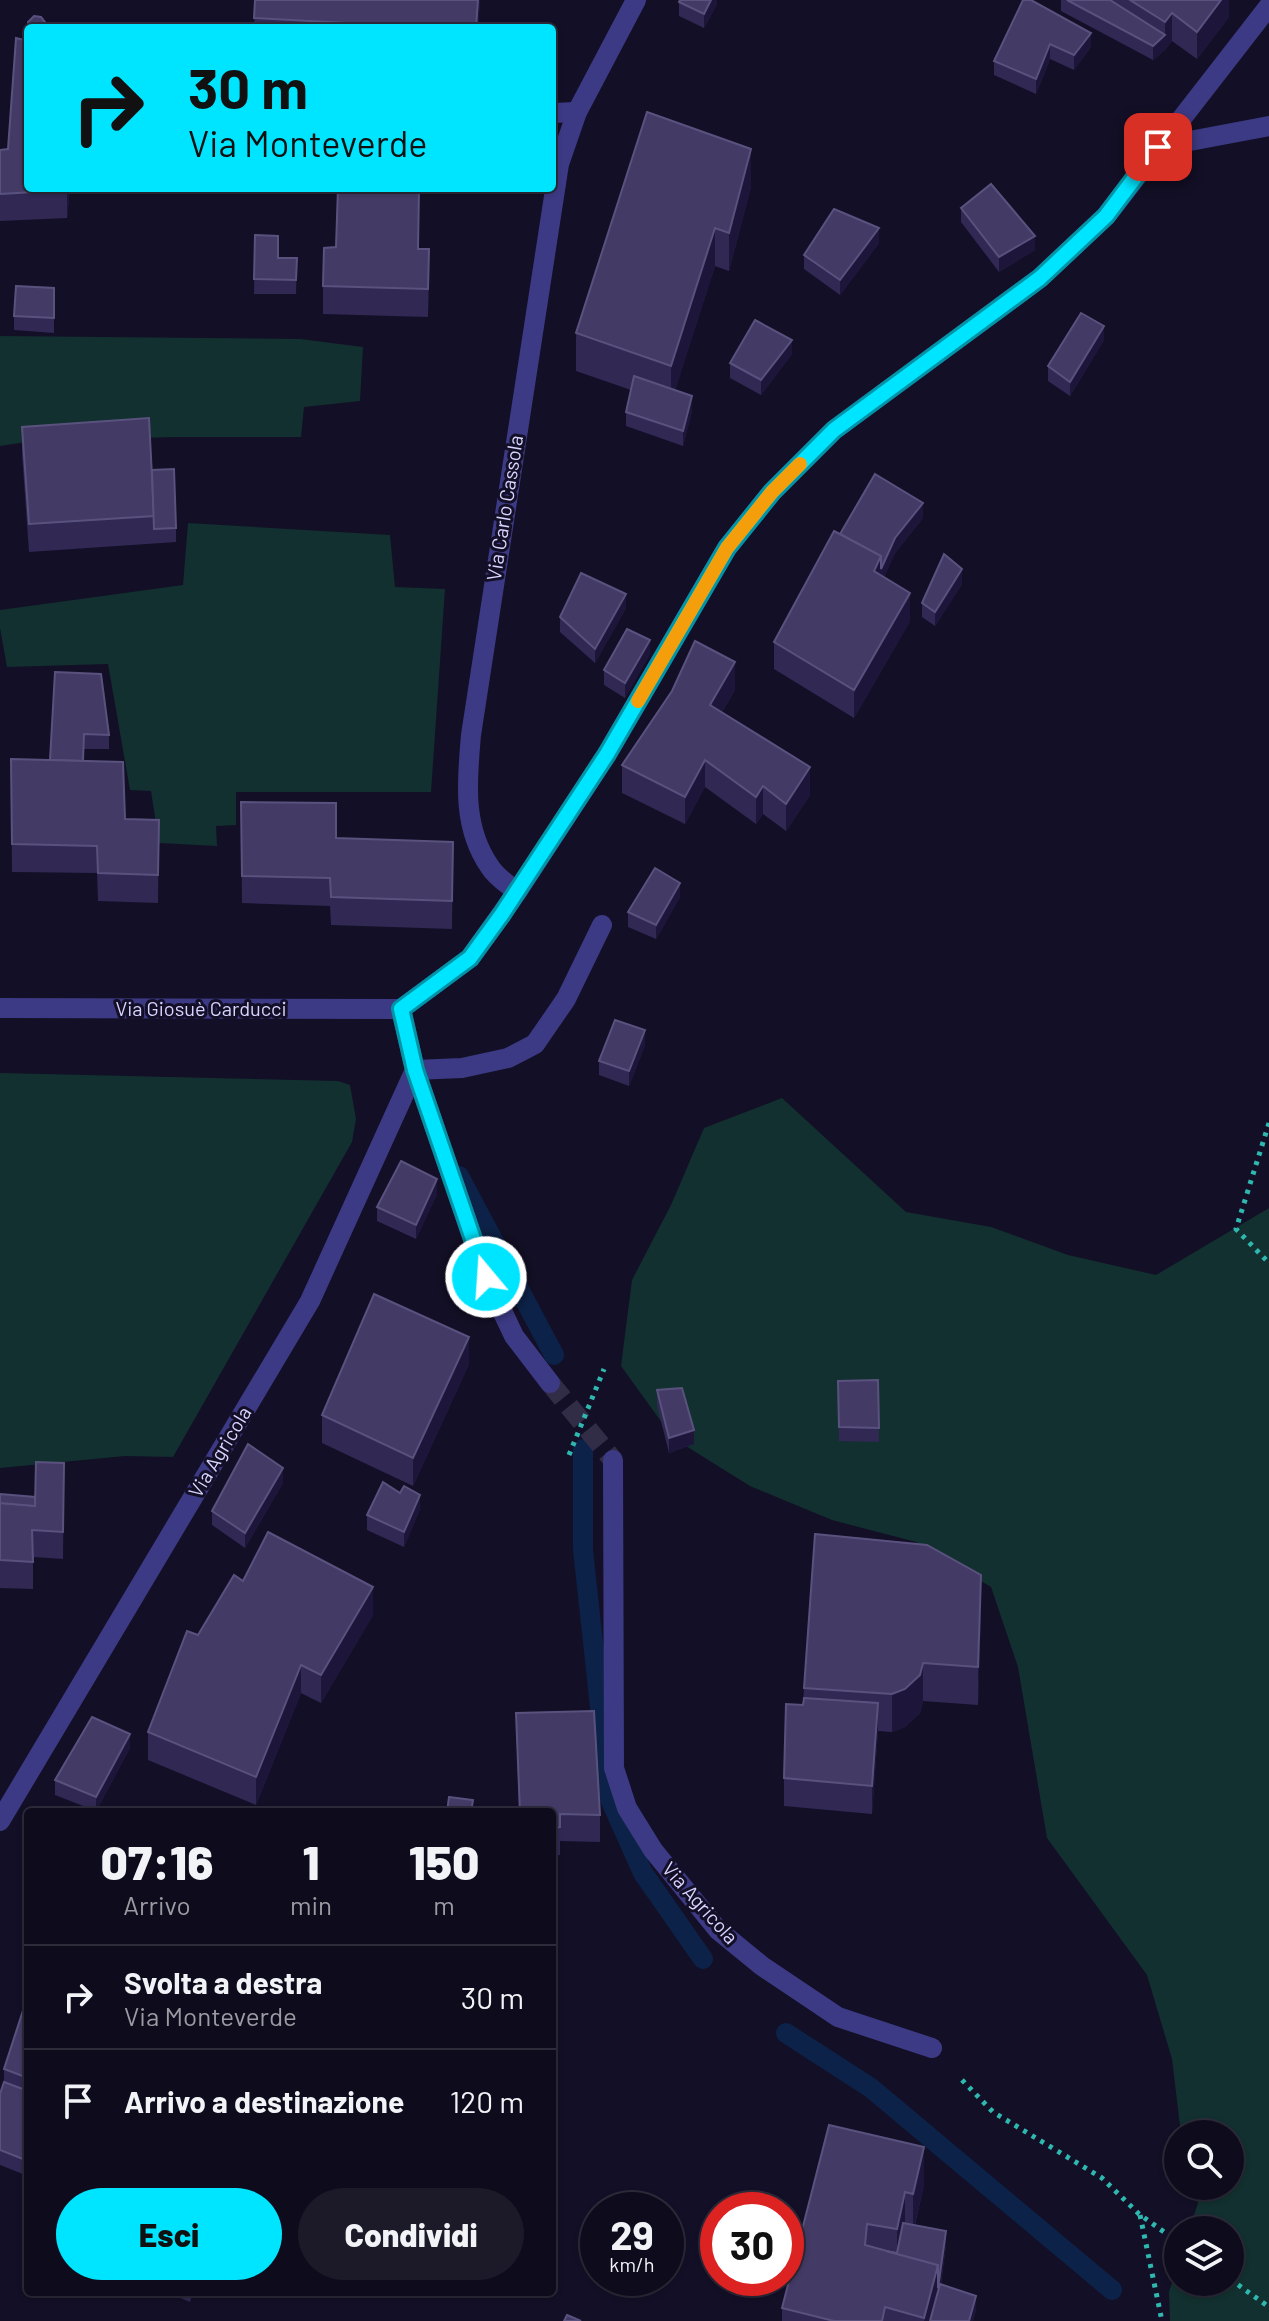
<!DOCTYPE html>
<html lang="it">
<meta charset="utf-8">
<style>
body{margin:0;font-family:Barlow,sans-serif;background:#1c1929;color:#f1f3f6;height:100vh;display:flex;flex-direction:column;font-size:30px;white-space:nowrap}
*{box-sizing:border-box;margin:0}
p{font-size:26px;color:#9b9ba3}
.icon{flex:none;width:44px;height:44px;fill:none;stroke:currentColor;stroke-width:2;stroke-linecap:round;stroke-linejoin:round}
.map{position:relative;flex:1;overflow:hidden}
.panel{position:absolute;left:24px;top:1808px;width:532px;height:488px;display:flex;flex-direction:column;background:#0e0b1c;border-radius:8px;box-shadow:0 2px 6px #0004,0 0 0 2px #2e2b3b}
.panel>*{flex:none}
.hud{position:absolute;left:24px;top:24px;width:532px;height:168px;border-radius:8px;box-shadow:0 2px 6px #0004,0 0 0 2px #2e2b3b;background:#00e5ff;color:#111;overflow:hidden}
.buttons{position:absolute;left:1164px;top:2120px;display:grid;gap:16px}
.buttons a{display:grid;place-items:center;width:80px;height:80px;border-radius:50%;background:#0e0b1c;box-shadow:0 2px 6px #0004,0 0 0 2px #2e2b3b;font-size:40px}
.speed{position:absolute;left:580px;top:2192px;display:flex;gap:16px;font-size:40px;font-weight:700;text-align:center}
.speed>*{display:grid;place-content:center;width:104px;height:104px;border-radius:50%;background:#0e0b1c;box-shadow:0 2px 6px #0004,0 0 0 2px #2e2b3b;line-height:1}
.speed small{font-size:20px;font-weight:400}
.speed .limit{border:12px solid #d22;background:#fff;color:#111}
.pin{position:absolute;display:grid;place-items:center;width:68px;height:68px;color:#fff;margin:-34px;border-radius:16px;box-shadow:0 4px 12px #0006}
.me{position:absolute;width:88px;margin:-44px;rotate:342deg;stroke-linejoin:round;filter:drop-shadow(0 0 6px #0008)}
.turn{display:flex;align-items:center;gap:28px;height:168px;padding:0 32px;font-size:36px}
.turn .icon{width:104px;height:104px;stroke-width:2.5}
.turn b{display:block;font-size:56px;line-height:68px}
.eta{display:flex;justify-content:space-evenly;align-items:center;height:136px;text-align:center}
.eta b{font-size:48px;font-weight:800;line-height:56px}
.primary-button{display:flex;gap:16px;margin-top:auto;padding:16px 32px}
.primary-button a{flex:1;height:92px;border-radius:48px;background:#00e5ff;color:#111;font-size:32px;font-weight:800;line-height:92px;text-align:center}
.primary-button a+a{background:#1c1929;color:#f1f3f6}
ul{padding:0;list-style:none}
li{display:flex;align-items:center;gap:24px;height:104px;padding:0 32px;border-top:2px solid #2e2b3b}
li div{flex:1}
li b{display:block;font-size:30px}
li em{font-style:normal}
.map>svg:first-child{display:block}
.green{fill:#12302f}
.lines{fill:none;stroke-linecap:round;stroke-linejoin:round}
.stream{stroke:#0c2248;stroke-width:20}
.street-tunnel{stroke:#312d47;stroke-width:20;stroke-dasharray:20 10;stroke-linecap:butt}
.path{stroke:#2fb8b0;stroke-width:5;stroke-dasharray:4 6;stroke-linecap:butt}
.lane{stroke:#3d3a85;stroke-width:20}
.street{stroke:#3d3a85;stroke-width:20}
.path-bridge{stroke:#2fb8b0;stroke-width:5;stroke-dasharray:4 6;stroke-linecap:butt}
.wall{fill:#312854}
.shaded-wall{fill:#1d163a}
.building{fill:#433a66;stroke:#5a527e;stroke-width:2}
.route-casing{stroke:#0095a6;stroke-width:20}
.route{stroke:#00e5ff;stroke-width:14}
.slow{stroke:#f59e0b;stroke-width:14}
.labels{text-anchor:middle;stroke-width:6;stroke-linejoin:round;paint-order:stroke}
.street-label{font-size:20px;fill:#d9d4ff;stroke:#130f26}
</style>
<div class="map">
<svg width="1269" height="2321" viewBox="0 0 1269 2321">
<rect width="100%" height="100%" fill="#130f26"/>
<g class="green">
<path d="M0,336L300,339L363,347L360,401L304,407L301,437H173L26,442L0,446Z"/>
<path d="M188,523L390,535L395,587L445,589L431,792H236V825L216,826L217,846L159,843L151,791L130,790L108,664L7,667L0,628V610L183,585Z"/>
<path d="M0,1073L338,1081L350,1085L356,1119L352,1142L173,1457L125,1456L0,1468Z"/>
<path d="M782,1098L906,1212L991,1227L1068,1255L1156,1275L1269,1208V2321H1170L1169,2292L1178,2263V2282H1230V2230H1189L1198,2203L1193,2186H1230V2134H1181L1172,2059L1147,1975L1047,1838L1018,1667L991,1587L916,1542L832,1520L750,1486L673,1438L621,1366L632,1280L671,1205L704,1128Z"/>
</g>
<g class="lines">
<g class="stream">
<path d="M459,1176L554,1355"/>
<path d="M583,1449V1550L610,1799L643,1873L703,1959"/>
<path d="M786,2033L871,2088L1112,2290"/>
</g>
<path class="street-tunnel" d="M550,1383L613,1460"/>
<g class="path">
<path d="M1269,1123L1236,1229L1269,1263"/>
<path d="M962,2080L993,2112L1102,2178L1139,2214L1178,2242"/>
<path d="M1140,2215L1162,2321"/>
<path d="M1230,2279L1269,2307"/>
</g>
<g class="lane">
<path d="M552,113L577,112"/>
<path d="M415,1070L462,1068L508,1058L535,1044L566,999L602,925"/>
</g>
<g class="street">
<path d="M1158,147L1269,126"/>
<path d="M517,892C509,885 496,877 490,867C462,827 467,781 471,735L559,164L577,112L636,0"/>
<path d="M0,1008L401,1009"/>
<path d="M401,1009L470,958L517,892L607,754L727,548L772,492L834,430L1040,278L1106,216L1269,6"/>
<path d="M415,1070L486,1277L514,1336L550,1383"/>
<path d="M613,1460L614,1768L627,1808L653,1850L718,1930L762,1966L838,2017L932,2048"/>
<path d="M0,1821L310,1301L415,1070L401,1009"/>
</g>
<path class="path-bridge" d="M569,1455L604,1369"/>
</g>
<g class="wall">
<path d="M255,0H480L478,28H254Z"/>
<path d="M717,0V4L704,28L679,16V2Z"/>
<path d="M1061,0H1229V17L1197,59L1172,41L1165,50L1153,60L1061,11Z"/>
<path d="M1091,33V47L1074,70L1050,59L1036,94L994,75V61Z"/>
<path d="M0,150L28,188H70L67,218L0,221Z"/>
<path d="M751,187L729,271L715,266L675,390L692,411L683,446L626,426V412L631,390L576,371V333Z"/>
<path d="M961,208L1035,250L999,272L961,222Z"/>
<path d="M255,235L278,258H297L296,294H254Z"/>
<path d="M879,243L840,295L804,269V255Z"/>
<path d="M336,247L418,249L429,277L428,317L323,314V286Z"/>
<path d="M54,288V333L14,330V316Z"/>
<path d="M1104,340L1070,396L1048,381V366Z"/>
<path d="M792,354L761,395L730,378V363Z"/>
<path d="M22,427L152,470L176,528V542L29,552L22,454Z"/>
<path d="M923,518L895,553L884,577L910,621L854,718L774,669V642Z"/>
<path d="M962,584L935,626L922,617V603Z"/>
<path d="M626,608L595,663L560,632V617Z"/>
<path d="M650,654L625,698L604,685V670Z"/>
<path d="M55,672L109,735V749H84L83,761L125,819L159,820L158,903L98,901L97,873L12,872L11,759L50,760Z"/>
<path d="M735,690L722,712L810,795L786,831L763,814L756,824L705,787L685,824L622,793V765Z"/>
<path d="M241,802L336,838L453,842L452,929L331,925L330,906L242,903Z"/>
<path d="M680,897L656,939L628,927V912Z"/>
<path d="M645,1045L629,1086L599,1075V1061Z"/>
<path d="M437,1194L416,1239L377,1221V1207Z"/>
<path d="M469,1364L413,1486L322,1443V1415Z"/>
<path d="M878,1380L879,1442L839,1441L838,1381Z"/>
<path d="M657,1390L694,1444L669,1453L657,1405Z"/>
<path d="M64,1463L63,1559L33,1557V1589L0,1588V1494L35,1497Z"/>
<path d="M283,1483L245,1548L212,1525V1511Z"/>
<path d="M420,1509L404,1547L367,1530V1515Z"/>
<path d="M243,1581L373,1615L321,1703L301,1693L256,1805L148,1760V1732L198,1635Z"/>
<path d="M981,1613L978,1705L923,1701L920,1713L905,1727L892,1732L878,1731L872,1814L784,1806V1778L803,1705L804,1688Z"/>
<path d="M516,1713L600,1815V1842L560,1841V1855H552V1812H519Z"/>
<path d="M130,1748L96,1811L55,1795V1780Z"/>
<path d="M28,1995V2176L0,2165V2094L4,2082V2069Z"/>
<path d="M829,2125L924,2185L915,2225L946,2245L941,2284L976,2310L973,2321H782V2308Z"/>
<path d="M166,2292H193L190,2302Z"/>
</g>
<g class="shaded-wall">
<path d="M478,0H480L478,28H476Z"/>
<path d="M711,0H717V4L704,28V14Z"/>
<path d="M1221,0H1229V17L1197,59V32Z"/>
<path d="M1172,13V41L1165,50L1153,60V46L1165,35V22Z"/>
<path d="M1091,33V47L1074,70V55Z"/>
<path d="M1050,44V59L1036,94V79Z"/>
<path d="M751,149V187L729,271V233Z"/>
<path d="M67,188H70L67,218Z"/>
<path d="M715,228V266L671,403V366Z"/>
<path d="M879,228V243L840,295V280Z"/>
<path d="M1035,236V250L999,272V257Z"/>
<path d="M1104,326V340L1070,396V382Z"/>
<path d="M792,340V354L761,395V380Z"/>
<path d="M692,396V411L683,446V431Z"/>
<path d="M923,503V518L895,553L881,584V569L895,538Z"/>
<path d="M881,556V584L874,571Z"/>
<path d="M962,569V584L935,626V612Z"/>
<path d="M910,593V621L854,718V690Z"/>
<path d="M626,594V608L595,663V649Z"/>
<path d="M650,640V654L625,698V683Z"/>
<path d="M735,662V690L710,732V705Z"/>
<path d="M705,760V787L685,824V797Z"/>
<path d="M810,767V795L786,831V804Z"/>
<path d="M763,786V814L756,824V797Z"/>
<path d="M680,883V897L656,939V925Z"/>
<path d="M645,1030V1045L629,1086V1071Z"/>
<path d="M437,1179V1194L416,1239V1225Z"/>
<path d="M469,1337V1364L413,1486V1458Z"/>
<path d="M694,1430V1444L669,1453V1438Z"/>
<path d="M283,1468V1483L245,1548V1533Z"/>
<path d="M420,1495V1509L404,1547V1532Z"/>
<path d="M981,1575V1613L978,1705V1667Z"/>
<path d="M373,1587V1615L321,1703V1675Z"/>
<path d="M923,1663V1701L920,1713L905,1727L892,1732V1694Z"/>
<path d="M301,1665V1693L256,1805V1777Z"/>
<path d="M878,1703V1731L872,1814V1786Z"/>
<path d="M130,1734V1748L96,1811V1797Z"/>
<path d="M924,2147V2185L913,2232V2194Z"/>
<path d="M905,2192V2229L897,2267V2229Z"/>
<path d="M946,2231V2245L938,2303V2288Z"/>
<path d="M938,2265V2303L933,2321H924Z"/>
<path d="M976,2296V2310L973,2321H969Z"/>
</g>
<g class="building">
<path d="M255,0H478L476,28H440L254,18Z"/>
<path d="M680,0H711L704,14L679,2Z"/>
<path d="M1023,0H1031L1091,33L1074,55L1050,44L1036,79L994,61Z"/>
<path d="M1067,0H1110L1165,35L1153,46Z"/>
<path d="M1130,0H1221L1197,32L1172,13L1165,22Z"/>
<path d="M34,16L41,17L48,26L54,28H29L28,22Z"/>
<path d="M16,38L28,41V188H67V190L0,194V150L8,149Z"/>
<path d="M647,112L751,149L729,233L715,228L671,366L576,333Z"/>
<path d="M991,184L1035,236L999,257L961,208Z"/>
<path d="M338,188H419L418,249H429L428,289L323,286L324,248L336,247Z"/>
<path d="M834,209L879,228L840,280L804,255Z"/>
<path d="M255,235L278,236V258H297L296,280L254,279Z"/>
<path d="M16,286L54,288V318L14,316Z"/>
<path d="M1081,313L1104,326L1070,382L1048,366Z"/>
<path d="M755,320L792,340L761,380L730,363Z"/>
<path d="M634,376L692,396L683,431L626,412Z"/>
<path d="M149,418L154,516L29,524L22,427Z"/>
<path d="M174,469L176,528L154,529L152,470Z"/>
<path d="M875,474L923,503L895,538L881,569V556L840,534Z"/>
<path d="M834,531L881,556L874,571L910,593L854,690L774,642Z"/>
<path d="M944,554L962,569L935,612L922,603Z"/>
<path d="M581,573L626,594L595,649L560,617Z"/>
<path d="M627,629L650,640L625,683L604,670Z"/>
<path d="M695,641L735,662L710,705L810,767L786,804L763,786L756,797L705,760L685,797L622,765L672,691Z"/>
<path d="M55,672L101,674L109,735L84,734L83,761L50,760Z"/>
<path d="M11,759L123,762L125,819L159,820L158,875L98,873L97,846L12,844Z"/>
<path d="M241,802L336,803V838L453,842L452,901L331,897L330,878L242,876Z"/>
<path d="M655,868L680,883L656,925L628,912Z"/>
<path d="M615,1020L645,1030L629,1071L599,1061Z"/>
<path d="M401,1161L437,1179L416,1225L377,1207Z"/>
<path d="M374,1294L469,1337L413,1458L322,1415Z"/>
<path d="M878,1380L879,1428L839,1427L838,1381Z"/>
<path d="M682,1388L694,1430L669,1438L657,1390Z"/>
<path d="M248,1444L283,1468L245,1533L212,1511Z"/>
<path d="M36,1462L64,1463L63,1532L32,1530L33,1562L0,1560V1503L35,1506Z"/>
<path d="M383,1482L400,1493L404,1486L420,1495L404,1532L367,1515Z"/>
<path d="M0,1494L35,1497V1506L0,1503Z"/>
<path d="M268,1532L373,1587L321,1675L301,1665L256,1777L148,1732L187,1631L198,1635L234,1575L243,1581Z"/>
<path d="M815,1534L927,1545L981,1575L978,1667L923,1663L920,1675L905,1689L892,1694L804,1688Z"/>
<path d="M804,1698L878,1703L872,1786L784,1778L786,1704L803,1705Z"/>
<path d="M594,1711L600,1815L560,1814V1827L552,1828V1812H520L516,1713Z"/>
<path d="M92,1717L130,1734L96,1797L55,1780Z"/>
<path d="M449,1797L473,1800L471,1812H447Z"/>
<path d="M28,1995V2078L4,2069Z"/>
<path d="M4,2082L28,2091V2161L0,2150V2094Z"/>
<path d="M829,2125L924,2147L913,2194L905,2192L897,2229L867,2224L865,2245L938,2265L924,2318L885,2307L882,2321H834L782,2308Z"/>
<path d="M903,2223L946,2231L938,2288V2265L886,2251L897,2253Z"/>
<path d="M940,2284L976,2296L969,2321H930Z"/>
<path d="M567,2315L581,2321H564Z"/>
</g>
<g class="lines">
<defs>
<path id="route" d="M486,1277L415,1070L401,1009L470,958L502,914L607,754L727,548L772,492L834,430L1040,278L1106,216L1158,147"/>
</defs>
<use href="#route" class="route-casing"/>
<use href="#route" class="route"/>
<path class="slow" d="M638,701L727,548L772,492L800,464"/>
</g>
<g class="labels">
<g class="street-label">
<text transform="translate(505 508) rotate(-81)" y="7">Via Carlo Cassola</text>
<text x="201" y="1016">Via Giosuè Carducci</text>
<text transform="translate(220 1452) rotate(-59)" y="7">Via Agricola</text>
<text transform="translate(700 1903) rotate(48)" y="7">Via Agricola</text>
</g>
</g>
</svg>
<div class="buttons">
<a><svg class="icon" aria-label="search" viewBox="0 0 24 24"><circle cx="10" cy="10" r="6"/><path d="M15 15l6 6"/></svg></a>
<a><svg class="icon" aria-label="layers" viewBox="0 0 24 24"><path d="M12 4l9 5-9 5-9-5zM3 14l9 5 9-5"/></svg></a>
</div>
<div class="speed"><div>29<small>km/h</small></div><div class="limit">30</div></div>
<div class="pin" style="left:1158px;top:147px;background:#d93025"><svg class="icon" aria-label="arrive" viewBox="0 0 24 24"><path d="M6 21V4h12l-3 4 3 4H6"/></svg></div>
<svg class="me" style="left:486px;top:1277px" viewBox="-20 -20 40 40"><circle r="17" fill="#00e5ff" stroke="#fff" stroke-width="3"/><path d="M0-11L8 9 0 5-8 9z" fill="#fff"/></svg>
<div class="hud">
<div class="turn"><svg class="icon" aria-label="right" viewBox="0 0 24 24"><path d="M7 20v-9h11M14 6l5 5-5 5"/></svg><div><b>30 m</b>Via Monteverde</div></div>
</div>
<section class="panel">
<div class="eta">
<div><b>07:16</b><p>Arrivo</p></div>
<div><b>1</b><p>min</p></div>
<div><b>150</b><p>m</p></div>
</div>
<ul>
<li><svg class="icon" aria-label="right" viewBox="0 0 24 24"><path d="M7 20v-9h11M14 6l5 5-5 5"/></svg><div><b>Svolta a destra</b><p>Via Monteverde</p></div><em>30 m</em></li>
<li><svg class="icon" aria-label="arrive" viewBox="0 0 24 24"><path d="M6 21V4h12l-3 4 3 4H6"/></svg><div><b>Arrivo a destinazione</b></div><em>120 m</em></li>
</ul>
<div class="primary-button"><a>Esci</a><a>Condividi</a></div>
</section>
</div>
